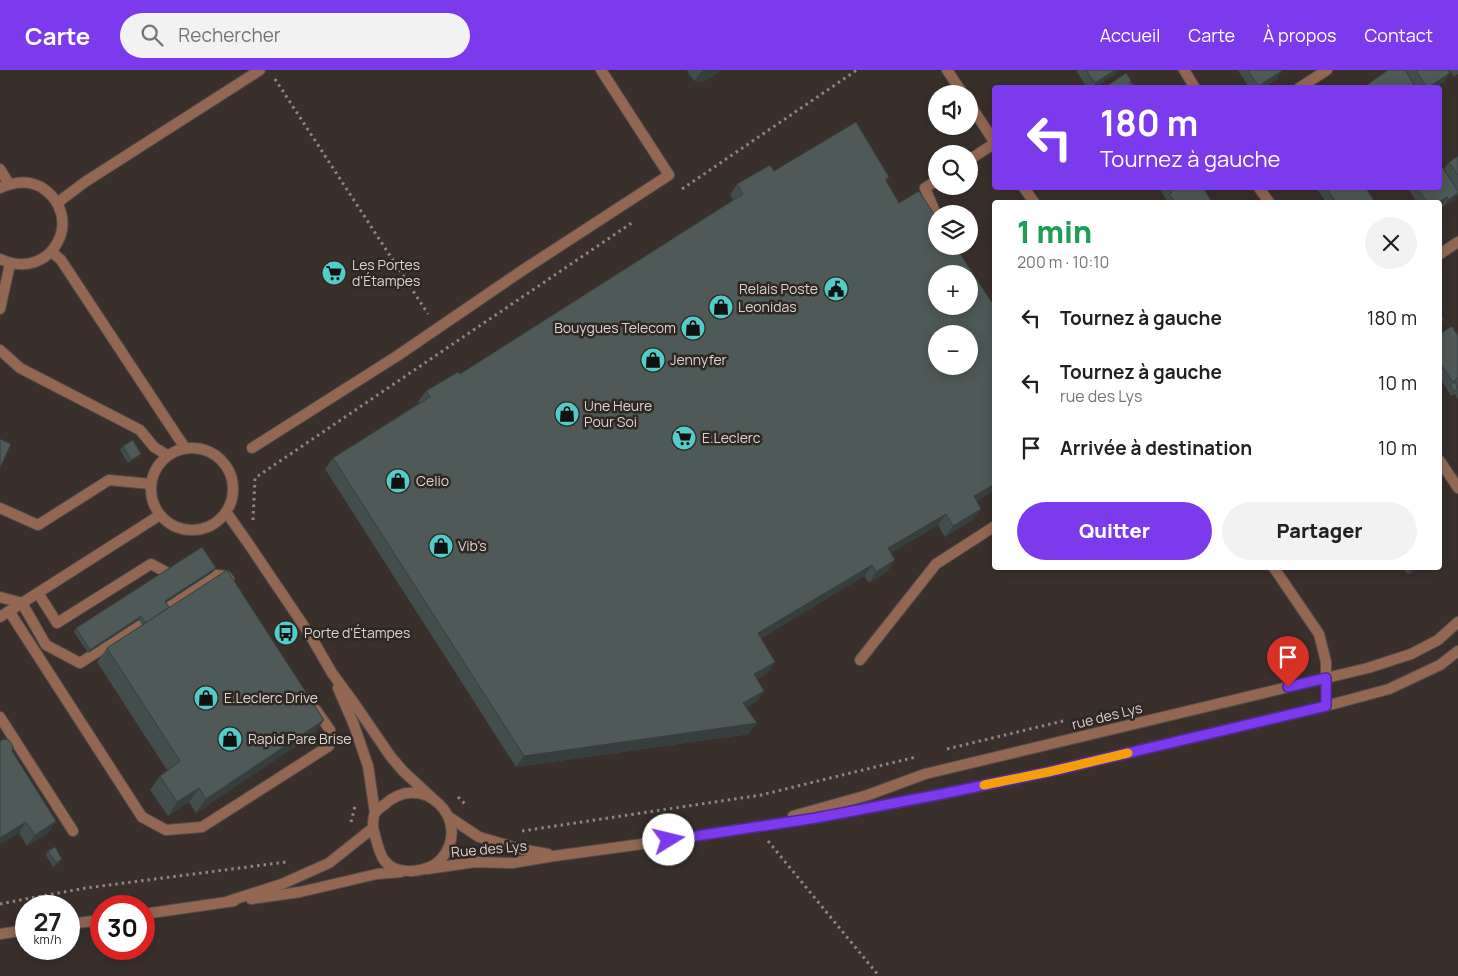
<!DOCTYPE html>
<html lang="fr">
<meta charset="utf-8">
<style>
body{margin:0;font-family:Manrope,sans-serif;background:#f2f2f2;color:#202124;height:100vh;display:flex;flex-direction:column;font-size:19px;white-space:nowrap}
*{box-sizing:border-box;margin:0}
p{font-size:16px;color:#757577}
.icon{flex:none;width:28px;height:28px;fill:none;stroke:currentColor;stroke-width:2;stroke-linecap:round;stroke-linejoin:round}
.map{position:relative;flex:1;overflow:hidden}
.details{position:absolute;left:992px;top:130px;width:450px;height:370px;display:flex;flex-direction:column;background:#fff;border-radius:5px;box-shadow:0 2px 12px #0003}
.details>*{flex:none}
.guide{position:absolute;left:992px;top:15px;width:450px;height:105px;border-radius:5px;box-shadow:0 2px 12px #0003;background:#7c3aed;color:#fff;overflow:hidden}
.controls{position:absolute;left:928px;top:15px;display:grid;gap:10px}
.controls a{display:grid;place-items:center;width:50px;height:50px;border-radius:50%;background:#fff;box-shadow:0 2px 12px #0003;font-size:25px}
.speed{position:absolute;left:15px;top:825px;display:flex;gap:10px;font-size:25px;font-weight:700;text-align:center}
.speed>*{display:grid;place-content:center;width:65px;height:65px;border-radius:50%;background:#fff;box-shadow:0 2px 12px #0003;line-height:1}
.speed small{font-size:12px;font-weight:400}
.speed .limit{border:8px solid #d22;background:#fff;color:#111}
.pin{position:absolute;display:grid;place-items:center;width:42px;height:42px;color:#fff;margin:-51px -21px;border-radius:50% 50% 50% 0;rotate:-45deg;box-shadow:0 0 5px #0007}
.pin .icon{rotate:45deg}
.me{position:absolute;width:55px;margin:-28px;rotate:81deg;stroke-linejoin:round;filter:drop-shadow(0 0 4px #0008)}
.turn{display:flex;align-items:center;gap:18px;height:105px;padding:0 25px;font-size:22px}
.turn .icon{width:65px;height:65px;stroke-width:2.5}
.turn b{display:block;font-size:35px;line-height:42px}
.round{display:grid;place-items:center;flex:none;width:52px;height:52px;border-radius:26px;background:#f2f2f2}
.summary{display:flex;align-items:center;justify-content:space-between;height:85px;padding:0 25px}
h1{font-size:30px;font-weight:800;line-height:38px;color:#1e9e55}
.button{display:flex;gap:10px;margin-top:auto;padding:10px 25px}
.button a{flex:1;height:58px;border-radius:30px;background:#7c3aed;color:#fff;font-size:20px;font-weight:800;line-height:58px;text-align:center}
.button a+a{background:#f2f2f2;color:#202124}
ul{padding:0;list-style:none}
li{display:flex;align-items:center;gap:15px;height:65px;padding:0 25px}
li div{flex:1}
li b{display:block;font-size:19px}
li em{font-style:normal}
header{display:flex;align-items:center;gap:30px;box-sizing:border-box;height:70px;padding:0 25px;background:#7c3aed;color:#fff}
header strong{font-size:24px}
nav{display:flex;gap:28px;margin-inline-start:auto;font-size:18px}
.search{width:350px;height:45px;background:#f2f2f2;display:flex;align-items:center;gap:12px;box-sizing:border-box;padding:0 18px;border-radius:28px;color:#757577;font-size:19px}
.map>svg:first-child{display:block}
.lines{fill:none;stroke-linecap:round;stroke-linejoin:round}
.lane-casing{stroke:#564e4a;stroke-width:12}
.street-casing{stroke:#564e4a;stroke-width:12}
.path{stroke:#8e8683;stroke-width:3;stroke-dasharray:2.5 4;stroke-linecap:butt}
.lane{stroke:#936852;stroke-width:10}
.street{stroke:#936852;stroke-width:10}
.wall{fill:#434d4c}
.shaded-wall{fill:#373e3e}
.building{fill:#4e5958;stroke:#373e3e;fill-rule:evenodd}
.route-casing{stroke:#51269a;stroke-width:12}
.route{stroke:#7c3aed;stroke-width:9}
.slow{stroke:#f59e0b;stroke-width:9}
.labels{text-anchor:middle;stroke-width:5;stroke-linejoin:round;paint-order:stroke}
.poi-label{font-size:14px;fill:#dad4d1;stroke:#2f2722;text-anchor:start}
.street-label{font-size:14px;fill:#dad4d1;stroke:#2f2722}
</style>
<header>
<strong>Carte</strong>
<div class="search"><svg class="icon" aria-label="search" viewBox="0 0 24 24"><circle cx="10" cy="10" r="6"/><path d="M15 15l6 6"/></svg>Rechercher</div>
<nav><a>Accueil</a><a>Carte</a><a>À propos</a><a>Contact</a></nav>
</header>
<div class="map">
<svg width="1458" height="906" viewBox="0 0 1458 906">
<rect width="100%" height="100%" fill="#39302c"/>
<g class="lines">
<defs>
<g id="lane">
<path d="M947,0L963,24"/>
<path d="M969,33L995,73"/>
<path d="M969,90L995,73"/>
<path d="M0,99L9,114"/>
<path d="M936,111L925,118L936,144"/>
<path d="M0,118C13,112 28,110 41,117C87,146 52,213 0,189"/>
<path d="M1024,118L1034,132"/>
<path d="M57,133L85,112L260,0"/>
<path d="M52,182L61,190L185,378"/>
<path d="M0,239L10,194"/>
<path d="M0,280L20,298L140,360L154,377L167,385"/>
<circle cx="192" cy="419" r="41"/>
<path d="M252,378L397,286L523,200L669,105L601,0"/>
<path d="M0,438L38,455L109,410L151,414"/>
<path d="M226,442L248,473L310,565L332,603L354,633L391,687L403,701L431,727"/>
<path d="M1274,498L1319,564L1326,592V636"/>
<path d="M38,523L57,553L151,494L175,507"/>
<path d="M0,527L22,533L46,575L80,593L216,505L226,506L229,510"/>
<path d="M9,541L142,747L166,760L202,757L329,676L330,660L316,640"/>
<path d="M0,547L160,445"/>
<path d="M860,590L936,494L995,456"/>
<path d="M338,618L354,655L368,696L375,743"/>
<path d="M0,647L73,761"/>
</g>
<g id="street">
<path d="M1184,0L1195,18"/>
<path d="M1299,18L1327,0"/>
<path d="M1259,118L1269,132"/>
<path d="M1440,184L1458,172"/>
<path d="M1440,391L1458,418"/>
<path d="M793,746L868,725L925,704L1368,598L1411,584L1438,570L1458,552"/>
<path d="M449,747L479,767L520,779L548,784"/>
<path d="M427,799L475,792L512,793L554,786L635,775L816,748L942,724L1048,702L1326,636L1389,619L1440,595L1458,581"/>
<path d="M251,829L300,822L377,804L401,802"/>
<path d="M229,831L282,814L329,793L373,758C373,754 373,746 375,743C377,740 381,737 384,735C422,699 473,750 442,788C430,803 396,807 384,790C380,785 375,766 373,758"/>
<path d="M144,844L234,831"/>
<path d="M69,854L101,850"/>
<path d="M0,864L26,860"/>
</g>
</defs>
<use href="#lane" class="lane-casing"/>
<use href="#street" class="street-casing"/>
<g class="path">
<path d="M275,9L428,244"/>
<path d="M682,119L857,0"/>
<path d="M253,450L255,408L633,152"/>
<path d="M947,679L1067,650"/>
<path d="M458,727L467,736"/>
<path d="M351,752L355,736"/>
<path d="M522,761L761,725L916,687"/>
<path d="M768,771L879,906"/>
<path d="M0,834L25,829L86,818L286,792"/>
</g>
<use href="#lane" class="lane"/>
<use href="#street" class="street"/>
</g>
<g class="wall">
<path d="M687,0H722L707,10L701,12L695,11L690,6Z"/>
<path d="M1076,0H1118L1115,4L1094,18H1087Z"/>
<path d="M1238,0H1281L1277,9L1263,18H1249Z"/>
<path d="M1405,0H1448L1445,11L1434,18H1417Z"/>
<path d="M1449,0H1458V4L1454,7Z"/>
<path d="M1368,14L1416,18H1365Z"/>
<path d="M1458,86V121L1444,99L1449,92Z"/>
<path d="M774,101L889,107L886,111L899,133L995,237V420L977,431L974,449L945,467L938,455L891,483L888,501L869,513L864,506L761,568L775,592L767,603L757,609L764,621L756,632L746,638L749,664L516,697L325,399L333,388L419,333L418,332L426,321L460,304L733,130L730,125L737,114Z"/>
<path d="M1159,118H1204V119L1211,130L1210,132H1164L1166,129Z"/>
<path d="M1316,118H1366L1375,132H1326Z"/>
<path d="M1408,118H1440L1458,121V124L1454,130L1443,137L1442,135L1440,136V132H1417L1408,119Z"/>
<path d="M1440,264L1458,266V329L1455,324L1451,326L1440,308Z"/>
<path d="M123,376L141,384L138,387L128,393L120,380Z"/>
<path d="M1403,498H1418L1408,505Z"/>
<path d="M213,502L166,533L169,537L314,664L196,743L189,732L168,746L150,720L160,706L167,700L97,592L107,578L142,555L139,550L88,583L74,562L76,558Z"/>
<path d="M12,681L49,762L27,776L19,763Z"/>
<path d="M48,781L60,793L53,797L46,785Z"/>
</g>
<g class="shaded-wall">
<path d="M702,0H722L707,10L701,12L695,11Z"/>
<path d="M1115,0H1118L1115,4L1094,18H1092L1095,13Z"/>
<path d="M1282,1L1277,9L1263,18H1257Z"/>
<path d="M1450,3L1445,11L1434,18H1428Z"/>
<path d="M1458,123L1454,130L1443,137L1448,130Z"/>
<path d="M1447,127L1442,135L1440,136V132H1439Z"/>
<path d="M141,384L138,387L128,393L131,390Z"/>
<path d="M995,414V420L967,437L974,426Z"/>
<path d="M981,439L974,449L945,467L953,456Z"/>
<path d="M946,444L938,455L880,489L888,478Z"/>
<path d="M895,490L888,501L869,513L876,502Z"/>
<path d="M872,495L864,506L750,574L758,563Z"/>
<path d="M216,498L213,502L162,535L165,531Z"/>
<path d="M1413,498H1418L1408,505Z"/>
<path d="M141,546L139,550L88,583L90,580Z"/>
<path d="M775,592L767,603L746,615L754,604Z"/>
<path d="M764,621L756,632L735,644L743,633Z"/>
<path d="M324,650L314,664L196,743L206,729Z"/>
<path d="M757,653L749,664L516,697L524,686Z"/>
<path d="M199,718L189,732L168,746L177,732Z"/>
<path d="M56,751L49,762L27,776L35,765Z"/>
<path d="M26,752L19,763L0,774V768Z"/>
<path d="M62,789L60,793L53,797L56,793Z"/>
</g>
<g class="building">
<path d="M1086,0H1115L1095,13Z"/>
<path d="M1248,0H1281L1282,1L1258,16Z"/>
<path d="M1388,0H1405L1416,18H1369L1370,17L1368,14Z"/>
<path d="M1416,0H1448L1450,3L1427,18Z"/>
<path d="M1126,3L1131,10L1130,14L1132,17L1137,14L1140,18H1104Z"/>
<path d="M1130,12H1131L1134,16L1132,17L1130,14Z"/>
<path d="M856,52L889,107L885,109L899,133L919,121L936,147V176H955L995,237V414L974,426L981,439L953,456L946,444L888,478L895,490L876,502L872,495L758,563L775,592L754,604L764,621L743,633L757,653L524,686L333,388L430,327L426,321L458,302L460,304L743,124L737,114L770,95L774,101ZM936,204H969V236H936ZM936,264H969V296H936Z"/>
<path d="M1458,86V105L1449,92Z"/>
<path d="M1440,94L1458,121V123L1448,130L1447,127L1439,132H1427L1417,118H1440Z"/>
<path d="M1169,118H1203L1211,130L1208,132H1175L1169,124L1172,122Z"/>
<path d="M1326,118H1366L1375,132H1336Z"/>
<path d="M1440,244L1444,250L1440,253Z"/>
<path d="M1452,256L1458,266V309L1457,308L1453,312L1440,293V264Z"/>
<path d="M1455,312L1457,316V318L1454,322L1450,315Z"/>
<path d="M0,369L11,374L0,398Z"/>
<path d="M133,370L141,384L131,390L123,376Z"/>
<path d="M202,477L216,498L165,531L169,537L146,553L141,546L90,580L76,558Z"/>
<path d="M227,500L324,650L206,729L199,718L177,732L160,706L180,691L107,578Z"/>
<path d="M4,669L9,670L13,676L12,681L56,751L35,765L26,752L0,768V671Z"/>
<path d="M55,777L62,789L56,793L48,781Z"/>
</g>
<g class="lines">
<defs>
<path id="route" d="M669,770L816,748L942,724L1048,702L1326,636V608L1288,617"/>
</defs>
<use href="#route" class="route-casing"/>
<use href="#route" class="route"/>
<path class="slow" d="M984,715L1048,702L1128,683"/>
</g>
<defs>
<symbol id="supermarket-disc" viewBox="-11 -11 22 22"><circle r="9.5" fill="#53cdca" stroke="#2f2722"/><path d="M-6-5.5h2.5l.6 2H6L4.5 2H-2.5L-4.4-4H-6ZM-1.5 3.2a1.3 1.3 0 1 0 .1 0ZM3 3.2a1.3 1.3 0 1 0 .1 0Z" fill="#111"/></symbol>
<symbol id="civic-disc" viewBox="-11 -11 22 22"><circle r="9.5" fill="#53cdca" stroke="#2f2722"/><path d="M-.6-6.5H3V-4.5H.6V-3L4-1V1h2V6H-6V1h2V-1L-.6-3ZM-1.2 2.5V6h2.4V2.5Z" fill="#111"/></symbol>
<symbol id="shop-disc" viewBox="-11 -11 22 22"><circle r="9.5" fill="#53cdca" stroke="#2f2722"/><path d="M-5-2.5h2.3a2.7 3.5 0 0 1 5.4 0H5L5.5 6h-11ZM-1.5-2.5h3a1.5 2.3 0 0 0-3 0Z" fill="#111"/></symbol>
<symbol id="bus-disc" viewBox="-11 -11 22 22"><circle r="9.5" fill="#53cdca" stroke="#2f2722"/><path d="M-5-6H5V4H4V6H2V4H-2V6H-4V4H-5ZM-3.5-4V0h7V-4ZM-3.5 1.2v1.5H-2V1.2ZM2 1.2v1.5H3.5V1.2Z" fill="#111"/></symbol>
</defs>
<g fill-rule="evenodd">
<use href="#supermarket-disc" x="320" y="189" width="28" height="28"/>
<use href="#civic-disc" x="822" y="205" width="28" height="28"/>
<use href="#shop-disc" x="707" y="223" width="28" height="28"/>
<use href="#shop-disc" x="679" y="244" width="28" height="28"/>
<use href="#shop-disc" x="639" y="276" width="28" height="28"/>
<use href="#shop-disc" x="553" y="330" width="28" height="28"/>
<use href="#supermarket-disc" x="670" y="354" width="28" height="28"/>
<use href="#shop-disc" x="384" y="397" width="28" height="28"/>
<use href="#shop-disc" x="427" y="462" width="28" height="28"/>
<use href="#bus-disc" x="272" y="549" width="28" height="28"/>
<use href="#shop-disc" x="192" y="614" width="28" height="28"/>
<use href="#shop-disc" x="216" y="655" width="28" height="28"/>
</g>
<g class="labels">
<g class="poi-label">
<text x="352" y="200">Les Portes<tspan x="352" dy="16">d'Étampes</tspan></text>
<text x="818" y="224" text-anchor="end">Relais Poste</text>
<text x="738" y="242">Leonidas</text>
<text x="676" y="263" text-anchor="end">Bouygues Telecom</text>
<text x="670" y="295">Jennyfer</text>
<text x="584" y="341">Une Heure<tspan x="584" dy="16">Pour Soi</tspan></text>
<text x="702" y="373">E.Leclerc</text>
<text x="416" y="416">Celio</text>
<text x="458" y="481">Vib's</text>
<text x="304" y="568">Porte d'Étampes</text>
<text x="224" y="633">E.Leclerc Drive</text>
<text x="248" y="674">Rapid Pare Brise</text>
</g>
<g class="street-label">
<text transform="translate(1107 646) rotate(-14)" y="5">rue des Lys</text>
<text transform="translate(489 779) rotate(-5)" y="5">Rue des Lys</text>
</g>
</g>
</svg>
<div class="controls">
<a><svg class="icon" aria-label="sound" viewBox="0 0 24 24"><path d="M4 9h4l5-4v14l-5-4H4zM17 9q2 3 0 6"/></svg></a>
<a><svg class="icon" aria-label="search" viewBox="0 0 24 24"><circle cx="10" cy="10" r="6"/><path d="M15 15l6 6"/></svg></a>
<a><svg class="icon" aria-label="layers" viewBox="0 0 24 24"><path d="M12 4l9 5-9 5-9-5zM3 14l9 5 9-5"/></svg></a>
<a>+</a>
<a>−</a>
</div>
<div class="speed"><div>27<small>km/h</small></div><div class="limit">30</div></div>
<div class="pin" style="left:1288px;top:617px;background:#d93025"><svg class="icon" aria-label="arrive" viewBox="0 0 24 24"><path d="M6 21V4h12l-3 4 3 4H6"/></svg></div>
<svg class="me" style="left:669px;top:770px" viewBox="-20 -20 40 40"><circle r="19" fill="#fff"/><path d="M0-13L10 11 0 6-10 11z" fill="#7c3aed"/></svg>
<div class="guide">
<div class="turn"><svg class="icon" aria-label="left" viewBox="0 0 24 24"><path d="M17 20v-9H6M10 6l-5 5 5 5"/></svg><div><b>180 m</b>Tournez à gauche</div></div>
</div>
<section class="details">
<div class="summary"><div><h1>1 min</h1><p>200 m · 10:10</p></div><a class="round"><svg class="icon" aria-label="close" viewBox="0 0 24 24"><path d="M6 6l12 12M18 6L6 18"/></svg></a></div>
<ul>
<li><svg class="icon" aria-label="left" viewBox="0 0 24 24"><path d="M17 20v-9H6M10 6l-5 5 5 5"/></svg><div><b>Tournez à gauche</b></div><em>180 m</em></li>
<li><svg class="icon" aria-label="left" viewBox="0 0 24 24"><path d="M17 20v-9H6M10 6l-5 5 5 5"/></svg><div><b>Tournez à gauche</b><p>rue des Lys</p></div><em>10 m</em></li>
<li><svg class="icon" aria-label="arrive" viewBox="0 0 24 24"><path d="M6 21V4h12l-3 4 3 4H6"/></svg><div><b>Arrivée à destination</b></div><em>10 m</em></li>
</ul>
<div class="button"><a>Quitter</a><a>Partager</a></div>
</section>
</div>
